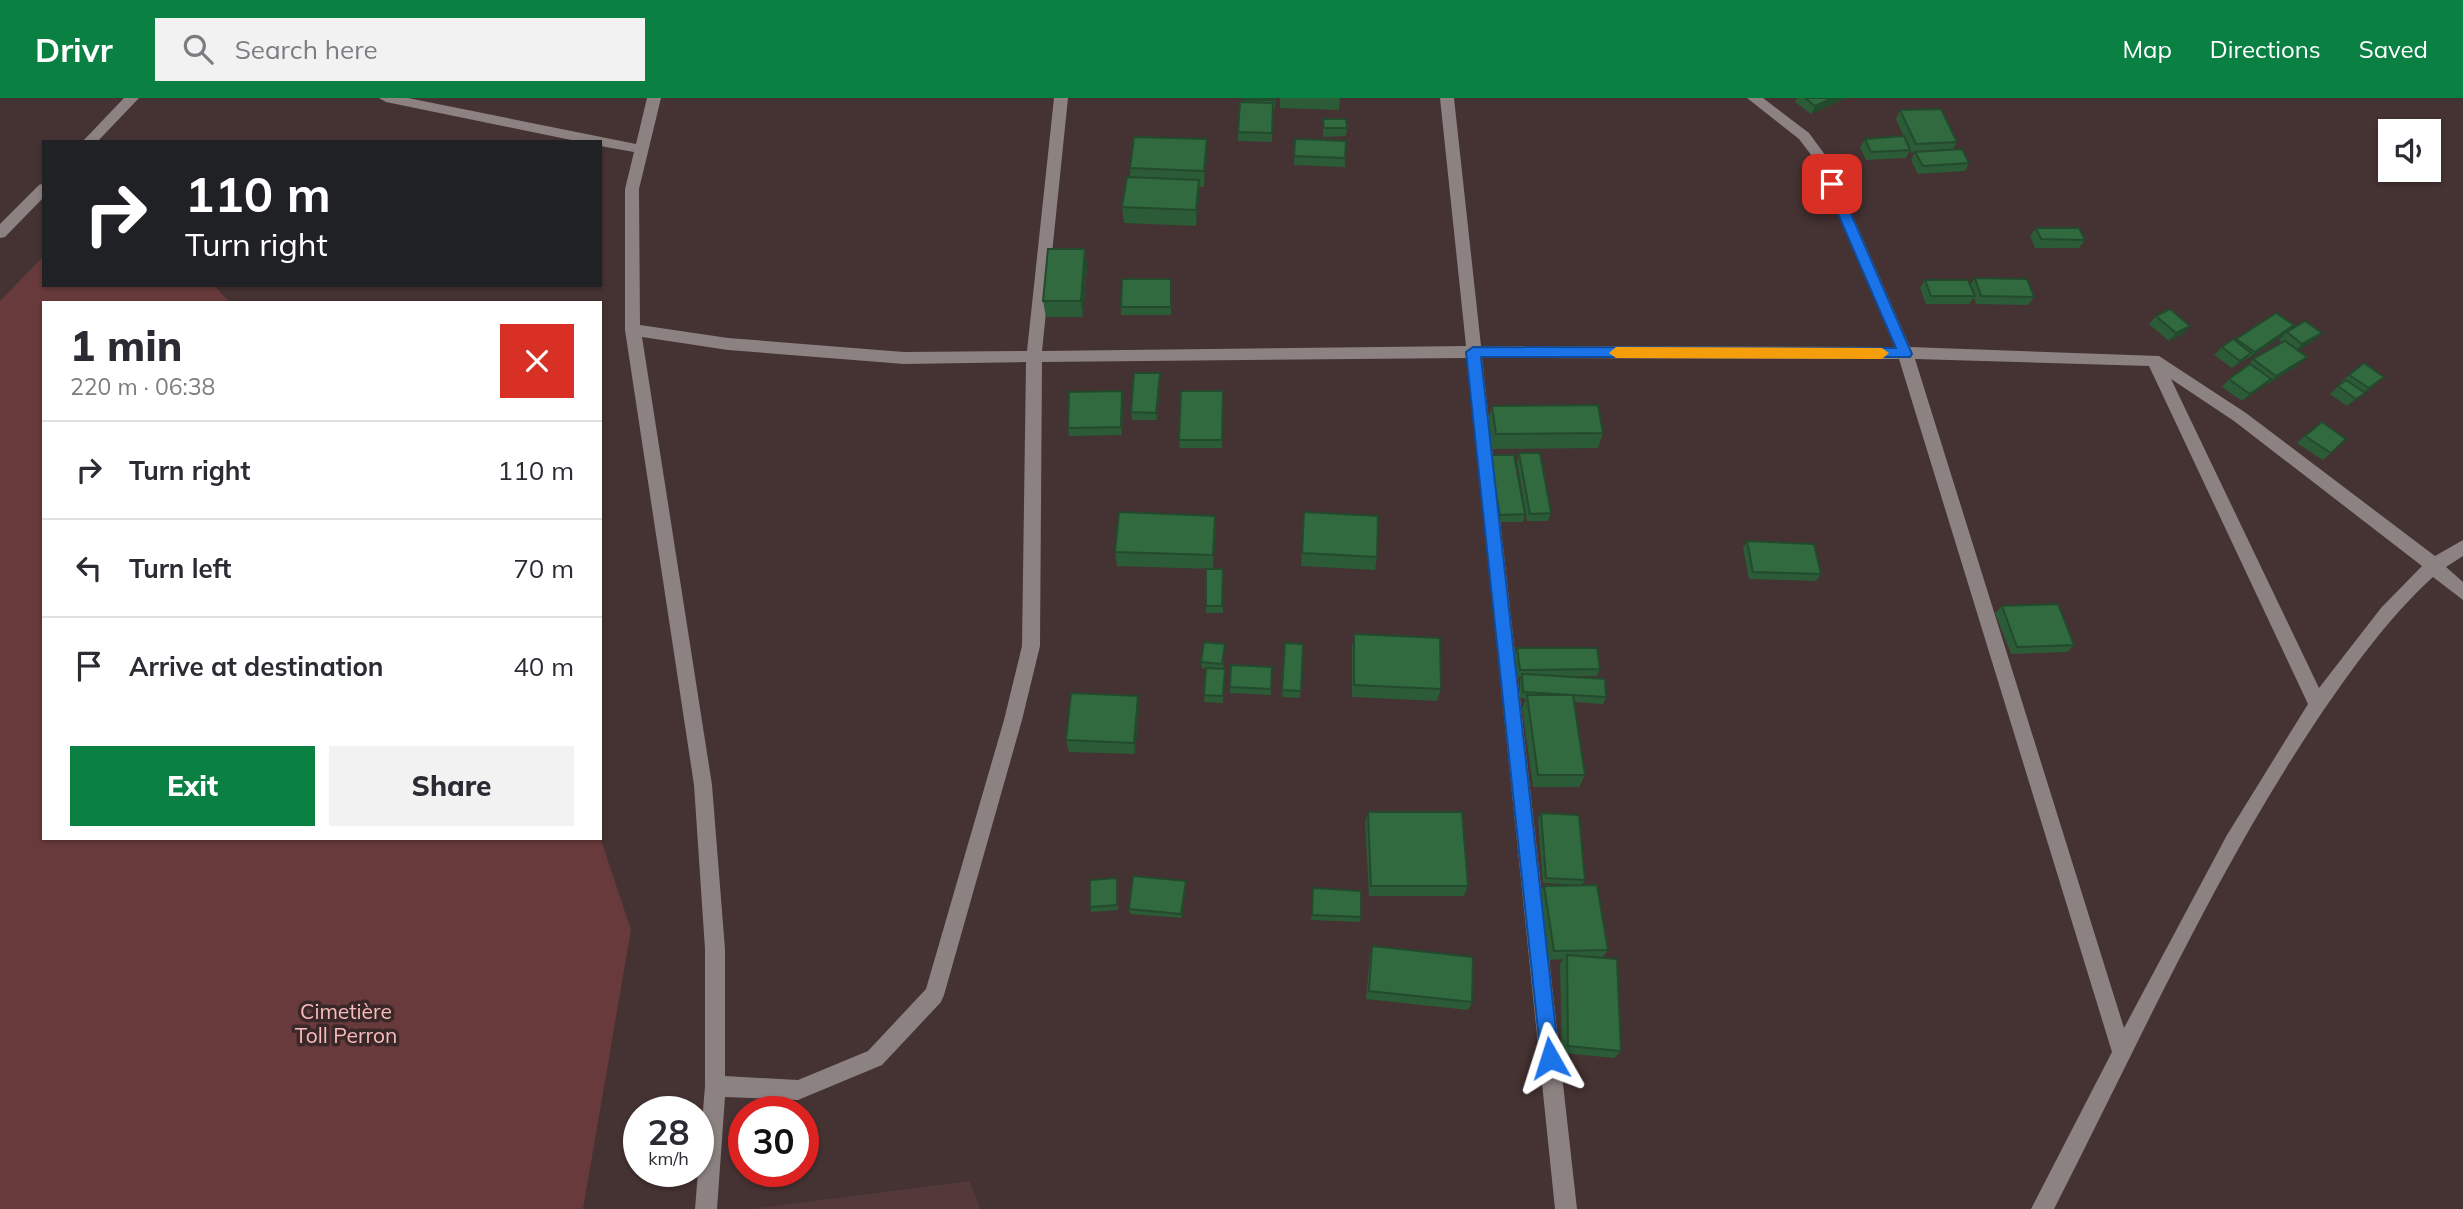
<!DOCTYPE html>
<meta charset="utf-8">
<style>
body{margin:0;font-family:Mulish,sans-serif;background:#f2f2f3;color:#2b2b33;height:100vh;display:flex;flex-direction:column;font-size:26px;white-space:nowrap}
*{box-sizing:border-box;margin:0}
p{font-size:23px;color:#7c7c81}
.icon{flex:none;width:38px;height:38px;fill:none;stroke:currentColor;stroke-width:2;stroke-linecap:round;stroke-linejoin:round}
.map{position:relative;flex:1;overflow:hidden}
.side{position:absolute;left:42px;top:203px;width:560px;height:539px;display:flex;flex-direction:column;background:#fff;border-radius:0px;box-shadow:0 2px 5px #0004}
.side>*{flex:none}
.guide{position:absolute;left:42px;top:42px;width:560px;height:147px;border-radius:0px;box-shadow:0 2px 5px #0004;background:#202124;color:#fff;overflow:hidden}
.tools{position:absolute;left:2378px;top:21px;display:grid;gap:14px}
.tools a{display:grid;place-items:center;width:63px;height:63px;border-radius:0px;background:#fff;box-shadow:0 2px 5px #0004;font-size:35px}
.speed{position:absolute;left:623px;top:998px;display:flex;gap:14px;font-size:35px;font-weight:700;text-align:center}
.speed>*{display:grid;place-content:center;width:91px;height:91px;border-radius:50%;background:#fff;box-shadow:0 2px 5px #0004;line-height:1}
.speed small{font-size:18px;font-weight:400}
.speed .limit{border:10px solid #d22;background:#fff;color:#111}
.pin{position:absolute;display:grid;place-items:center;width:60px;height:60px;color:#fff;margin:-30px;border-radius:14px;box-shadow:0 4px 10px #0006}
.me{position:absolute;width:77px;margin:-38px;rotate:354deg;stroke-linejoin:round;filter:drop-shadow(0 0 5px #0008)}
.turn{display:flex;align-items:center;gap:24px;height:147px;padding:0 28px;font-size:32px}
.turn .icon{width:91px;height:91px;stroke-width:2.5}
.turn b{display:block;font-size:49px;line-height:60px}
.round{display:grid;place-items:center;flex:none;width:74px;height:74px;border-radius:0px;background:#f2f2f3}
.summary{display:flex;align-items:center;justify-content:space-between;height:119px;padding:0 28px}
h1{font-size:42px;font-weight:800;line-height:52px}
.action{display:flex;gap:14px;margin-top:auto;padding:14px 28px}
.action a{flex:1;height:80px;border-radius:0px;background:#0b8043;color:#fff;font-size:28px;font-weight:800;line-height:80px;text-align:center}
.action a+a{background:#f2f2f3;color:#2b2b33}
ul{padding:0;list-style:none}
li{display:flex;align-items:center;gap:21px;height:98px;padding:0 28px;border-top:2px solid #e1e1e2}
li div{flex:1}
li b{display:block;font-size:26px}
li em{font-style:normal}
header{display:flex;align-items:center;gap:42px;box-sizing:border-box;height:98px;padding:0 35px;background:#0b8043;color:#fff}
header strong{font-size:33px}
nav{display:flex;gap:38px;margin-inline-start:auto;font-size:24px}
.search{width:490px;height:63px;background:#f2f2f3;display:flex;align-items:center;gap:18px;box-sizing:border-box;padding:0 24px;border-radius:0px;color:#7c7c81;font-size:26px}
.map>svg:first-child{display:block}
.built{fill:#533939}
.green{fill:#683a3b}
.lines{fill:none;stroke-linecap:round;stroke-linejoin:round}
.minor{fill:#8c8281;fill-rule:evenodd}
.wall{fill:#2b5b37}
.shaded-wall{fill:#234a2d}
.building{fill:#326a40;stroke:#234a2d;stroke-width:2}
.route{fill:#1a73e8;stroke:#114b97;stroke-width:2}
.slow{fill:#f59e0b}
.labels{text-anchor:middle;stroke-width:7;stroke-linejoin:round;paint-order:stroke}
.park-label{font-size:21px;fill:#f9bbbb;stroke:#3a2828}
</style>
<header>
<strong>Drivr</strong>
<div class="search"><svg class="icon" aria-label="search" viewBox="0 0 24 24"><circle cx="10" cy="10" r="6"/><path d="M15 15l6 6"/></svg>Search here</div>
<nav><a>Map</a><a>Directions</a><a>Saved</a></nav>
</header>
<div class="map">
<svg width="2463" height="1111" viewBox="0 0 2463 1111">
<rect width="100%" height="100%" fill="#453232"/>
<path class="built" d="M970,1083L980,1111H750Z"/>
<path class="green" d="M44,158V187H214L230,205H44V740L600,739L631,832L583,1111H0V203Z"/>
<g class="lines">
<g class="minor">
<path d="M124,0H139L97,44H82Z"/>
<path d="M379,0H408L636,46L647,0H661L639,91L640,227L728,240L904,254L1027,253L1054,0H1068L1042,253L1466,248L1440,0H1454L1481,248L1895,249L1815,62L1799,41L1747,0H1763L1809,35L1828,61L1910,249L2159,258L2246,315L2435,458L2463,442V458L2446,469L2463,484V502L2433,479C2388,520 2351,572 2317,622C2214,776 2138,947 2054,1111H2031L2112,954L1899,261L1482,260L1577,1111H1555L1467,260L1042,264L1040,548L1022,622L944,897L941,904L882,967L798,1002L725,999L717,1111H695L705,988V851L694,687L625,232V91L634,54L600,48V44H581L386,4ZM642,239L728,252L904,266L1026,264L1022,548L1004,622L926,891L868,953L798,982L725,978V851L712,687ZM1915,261L2149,268L2308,606L2227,737L2124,930ZM2171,281L2234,323L2422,468L2381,510L2319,590Z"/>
<path d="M44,85V99L5,139L0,140V126L39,87Z"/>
</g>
</g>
<g class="wall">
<path d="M1245,0H1275V11H1273L1272,44L1238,43V34Z"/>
<path d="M1280,0H1340L1339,12L1280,10Z"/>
<path d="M1797,0H1846L1811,16L1795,4Z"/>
<path d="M1900,12L1957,44L1953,51L1969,65L1965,73L1918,76L1911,62L1915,54L1911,55L1910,52L1906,60L1866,62L1860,49L1865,41L1906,44L1896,21Z"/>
<path d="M1323,21L1347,30L1346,38L1323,39Z"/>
<path d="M1295,41L1345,60V69L1294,67Z"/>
<path d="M1207,58L1204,89H1199V98L1196,128L1124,125L1122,109L1130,79V70Z"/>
<path d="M2036,130L2085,142L2079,150H2035L2030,138Z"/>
<path d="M1085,151L1087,167L1083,219H1046L1043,203Z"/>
<path d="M1975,180L2034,199L2028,207L1976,206L1974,200L1969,206H1926L1920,190L1925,182L1970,187Z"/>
<path d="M1171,181V217H1121V209Z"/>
<path d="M2156,218L2190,228L2183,236L2169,243L2149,226Z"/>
<path d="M2294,227L2289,233L2314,243L2298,252L2299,267L2268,286L2267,285L2242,303L2222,289L2229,281L2247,269L2253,261L2282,244L2279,242L2284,237L2232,270L2214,257L2222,249L2236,241Z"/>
<path d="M1160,275V283L1157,322H1132L1131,314Z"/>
<path d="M2349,277L2375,287L2347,308L2330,296L2342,285L2340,284Z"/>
<path d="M1122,293L1123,301L1122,337L1069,338L1068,330Z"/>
<path d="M1223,293L1222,350H1180L1179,342Z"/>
<path d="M1492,308L1603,335L1598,350L1492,351L1488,323Z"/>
<path d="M2305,338L2346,341L2323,362L2297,345Z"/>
<path d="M1519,355L1551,415L1548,423H1527L1517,363Z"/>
<path d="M1489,357L1525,416L1523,424H1498L1487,365Z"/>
<path d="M1304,414L1377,459L1375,472L1301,468Z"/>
<path d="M1216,432L1213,471L1117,468L1115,454Z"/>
<path d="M1747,443L1821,476L1816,483L1749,481L1743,450Z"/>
<rect x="1206" y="471" width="17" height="44"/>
<path d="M2002,508L2074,547L2067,554L2011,556L1995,515Z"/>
<path d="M1354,536L1441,591L1437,603L1352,599V549Z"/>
<path d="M1285,545L1303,546L1300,600L1282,599Z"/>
<path d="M1225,546L1223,571H1225L1223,605L1204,604L1206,571L1202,570L1201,564Z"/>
<path d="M1517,550L1600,571L1597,578H1560L1606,599L1603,606L1574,604L1585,677L1579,689H1533L1522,610L1526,601L1520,600V583L1521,579H1517L1514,557Z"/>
<path d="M1231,567L1272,569L1271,597L1230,595Z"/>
<path d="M1139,610L1135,656L1069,654L1066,642Z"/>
<path d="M1368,714L1468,788L1464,798H1369L1365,724Z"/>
<path d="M1541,715L1585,782L1582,787L1608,852L1602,860L1621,953L1614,960L1562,955L1560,866L1563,861L1548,862L1539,798L1544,788L1580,787L1543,785L1538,721Z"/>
<path d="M1117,780L1118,812L1091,814L1090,809Z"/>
<path d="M1186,788L1182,820L1130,816L1129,811Z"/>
<path d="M1313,790L1361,819L1360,824L1311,822Z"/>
<path d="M1372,848L1472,904L1468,912L1366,901L1370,857Z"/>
</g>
<g class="shaded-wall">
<path d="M1832,0H1846L1811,16L1815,8Z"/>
<path d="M1207,41V58L1204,89V73Z"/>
<path d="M1199,82V98L1196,128V112Z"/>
<path d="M1085,151L1087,167L1083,219L1081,203Z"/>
<path d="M2294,227L2284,237L2247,262L2255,254Z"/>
<path d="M2190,228L2183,236L2169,243L2176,235Z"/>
<path d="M2322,235L2314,243L2295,254L2302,246Z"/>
<path d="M2251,255L2244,263L2232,270L2240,263Z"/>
<path d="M2307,259L2299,267L2268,286L2276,278Z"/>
<path d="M1160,275V283L1157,322L1156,315Z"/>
<path d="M2384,279L2356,302L2347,308L2369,290Z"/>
<path d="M2271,281L2263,289L2242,303L2250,296Z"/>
<path d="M1122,293L1123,301L1122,337L1121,329Z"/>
<path d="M1215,418L1216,432L1213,471V457Z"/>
<path d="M1138,598L1139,610L1135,656L1134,645Z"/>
<path d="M1186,783V788L1182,820L1181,816Z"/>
</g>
<g class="building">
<rect x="1245" y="0" width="30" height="2"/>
<path d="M1805,0H1832L1815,8Z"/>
<path d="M1240,4L1273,5L1272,35L1238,34Z"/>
<path d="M1941,11L1957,44L1916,46L1900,12Z"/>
<path d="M1323,21H1346L1347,30H1324Z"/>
<path d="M1904,38L1910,52L1871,54L1865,41Z"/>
<path d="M1134,39L1207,41L1204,73L1130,70Z"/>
<path d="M1295,41L1346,43L1345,60L1294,58Z"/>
<path d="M1962,51L1969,65L1923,68L1915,54Z"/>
<path d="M1127,79L1199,82L1196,112L1122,109Z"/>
<path d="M2036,130H2079L2085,142L2041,141Z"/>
<path d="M1048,151H1085L1081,203H1043Z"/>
<path d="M1975,180L2027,181L2034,199L1981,198Z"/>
<path d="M1122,181H1171V209H1121Z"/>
<path d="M1925,182H1968L1975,198H1931Z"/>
<path d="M2170,211L2190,228L2176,235L2156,218Z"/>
<path d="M2276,215L2294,227L2255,254L2236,241Z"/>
<path d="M2305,223L2322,235L2302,246L2287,234Z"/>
<path d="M2233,241L2251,255L2240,263L2222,249Z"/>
<path d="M2285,243L2307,259L2276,278L2253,261Z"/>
<path d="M2364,265L2384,279L2369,290L2349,277Z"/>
<path d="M2250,266L2271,281L2250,296L2229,281Z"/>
<path d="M1134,275H1160L1156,315L1131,314Z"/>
<path d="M2346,282L2365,295L2356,301L2338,288Z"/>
<path d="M1122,293L1121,329L1068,330L1069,294Z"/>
<path d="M1181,293H1223L1222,342H1179Z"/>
<path d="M1598,307L1603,335L1496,336L1492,308Z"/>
<path d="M2322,324L2346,341L2331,355L2305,338Z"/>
<path d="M1519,355H1540L1551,415L1530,416Z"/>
<path d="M1489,357H1514L1525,416L1500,417Z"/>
<path d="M1119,414L1215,418L1213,457L1115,454Z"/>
<path d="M1304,414L1378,418L1377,459L1302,455Z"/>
<path d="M1747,443L1814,446L1821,476L1753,474Z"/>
<path d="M1206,471H1223L1222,508H1206Z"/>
<path d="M2058,506L2074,547L2017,549L2002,508Z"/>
<path d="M1354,536L1440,540L1441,591L1354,587Z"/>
<path d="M1204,544L1225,546L1222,566L1201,564Z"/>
<path d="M1285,545L1303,546L1301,593L1282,592Z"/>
<path d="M1517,550H1597L1600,571L1520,572Z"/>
<path d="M1231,567L1272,569L1271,591L1230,589Z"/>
<path d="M1206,570L1225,571L1223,598L1204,597Z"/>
<path d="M1522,576L1605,581L1606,599L1523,594Z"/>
<path d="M1071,595L1138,598L1134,645L1066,642Z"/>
<path d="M1527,597H1573L1585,677H1538Z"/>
<path d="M1368,714H1462L1468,788H1371Z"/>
<path d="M1541,715L1579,717L1585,782L1546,780Z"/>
<path d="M1133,778L1186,783L1181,816L1129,811Z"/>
<path d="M1117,780V807L1090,809V782Z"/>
<path d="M1597,787L1608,852L1554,853L1544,788Z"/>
<path d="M1313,790L1361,793V819L1312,817Z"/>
<path d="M1372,848L1473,859L1472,904L1369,893Z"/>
<path d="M1567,857L1617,861L1621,953L1568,948Z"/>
</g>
<path class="route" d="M1832,81L1838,86L1912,256L1910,259H1481L1559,960L1557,967L1550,969L1543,967L1541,960L1466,254L1473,249L1896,250L1825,86Z"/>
<path class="slow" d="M1616,249L1882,250L1889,255L1882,261L1616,260L1609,255Z"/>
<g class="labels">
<g class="park-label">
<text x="346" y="921">Cimetière<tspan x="346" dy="24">Toll Perron</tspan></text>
</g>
</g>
</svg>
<div class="tools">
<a><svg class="icon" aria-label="sound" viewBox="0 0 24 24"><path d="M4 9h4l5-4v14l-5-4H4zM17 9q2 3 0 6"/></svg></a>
</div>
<div class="speed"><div>28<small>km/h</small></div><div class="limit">30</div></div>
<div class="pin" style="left:1832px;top:86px;background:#d93025"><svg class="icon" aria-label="arrive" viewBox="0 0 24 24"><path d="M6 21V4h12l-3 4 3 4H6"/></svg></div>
<svg class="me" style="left:1550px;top:960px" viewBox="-20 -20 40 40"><path d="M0-17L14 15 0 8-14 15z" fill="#1a73e8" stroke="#fff" stroke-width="4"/></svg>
<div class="guide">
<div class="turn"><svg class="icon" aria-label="right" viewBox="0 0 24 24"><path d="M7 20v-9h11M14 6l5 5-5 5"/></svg><div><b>110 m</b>Turn right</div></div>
</div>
<section class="side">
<div class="summary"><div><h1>1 min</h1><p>220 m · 06:38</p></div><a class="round" style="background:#d93025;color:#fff"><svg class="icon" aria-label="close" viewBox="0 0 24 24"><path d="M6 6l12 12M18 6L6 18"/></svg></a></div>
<ul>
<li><svg class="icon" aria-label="right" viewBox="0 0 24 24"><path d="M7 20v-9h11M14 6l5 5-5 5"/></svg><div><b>Turn right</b></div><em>110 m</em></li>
<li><svg class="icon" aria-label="left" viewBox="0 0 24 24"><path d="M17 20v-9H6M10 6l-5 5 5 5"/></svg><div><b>Turn left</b></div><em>70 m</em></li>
<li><svg class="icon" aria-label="arrive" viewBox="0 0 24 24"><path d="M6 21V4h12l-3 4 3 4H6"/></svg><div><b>Arrive at destination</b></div><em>40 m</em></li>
</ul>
<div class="action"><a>Exit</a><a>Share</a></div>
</section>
</div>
